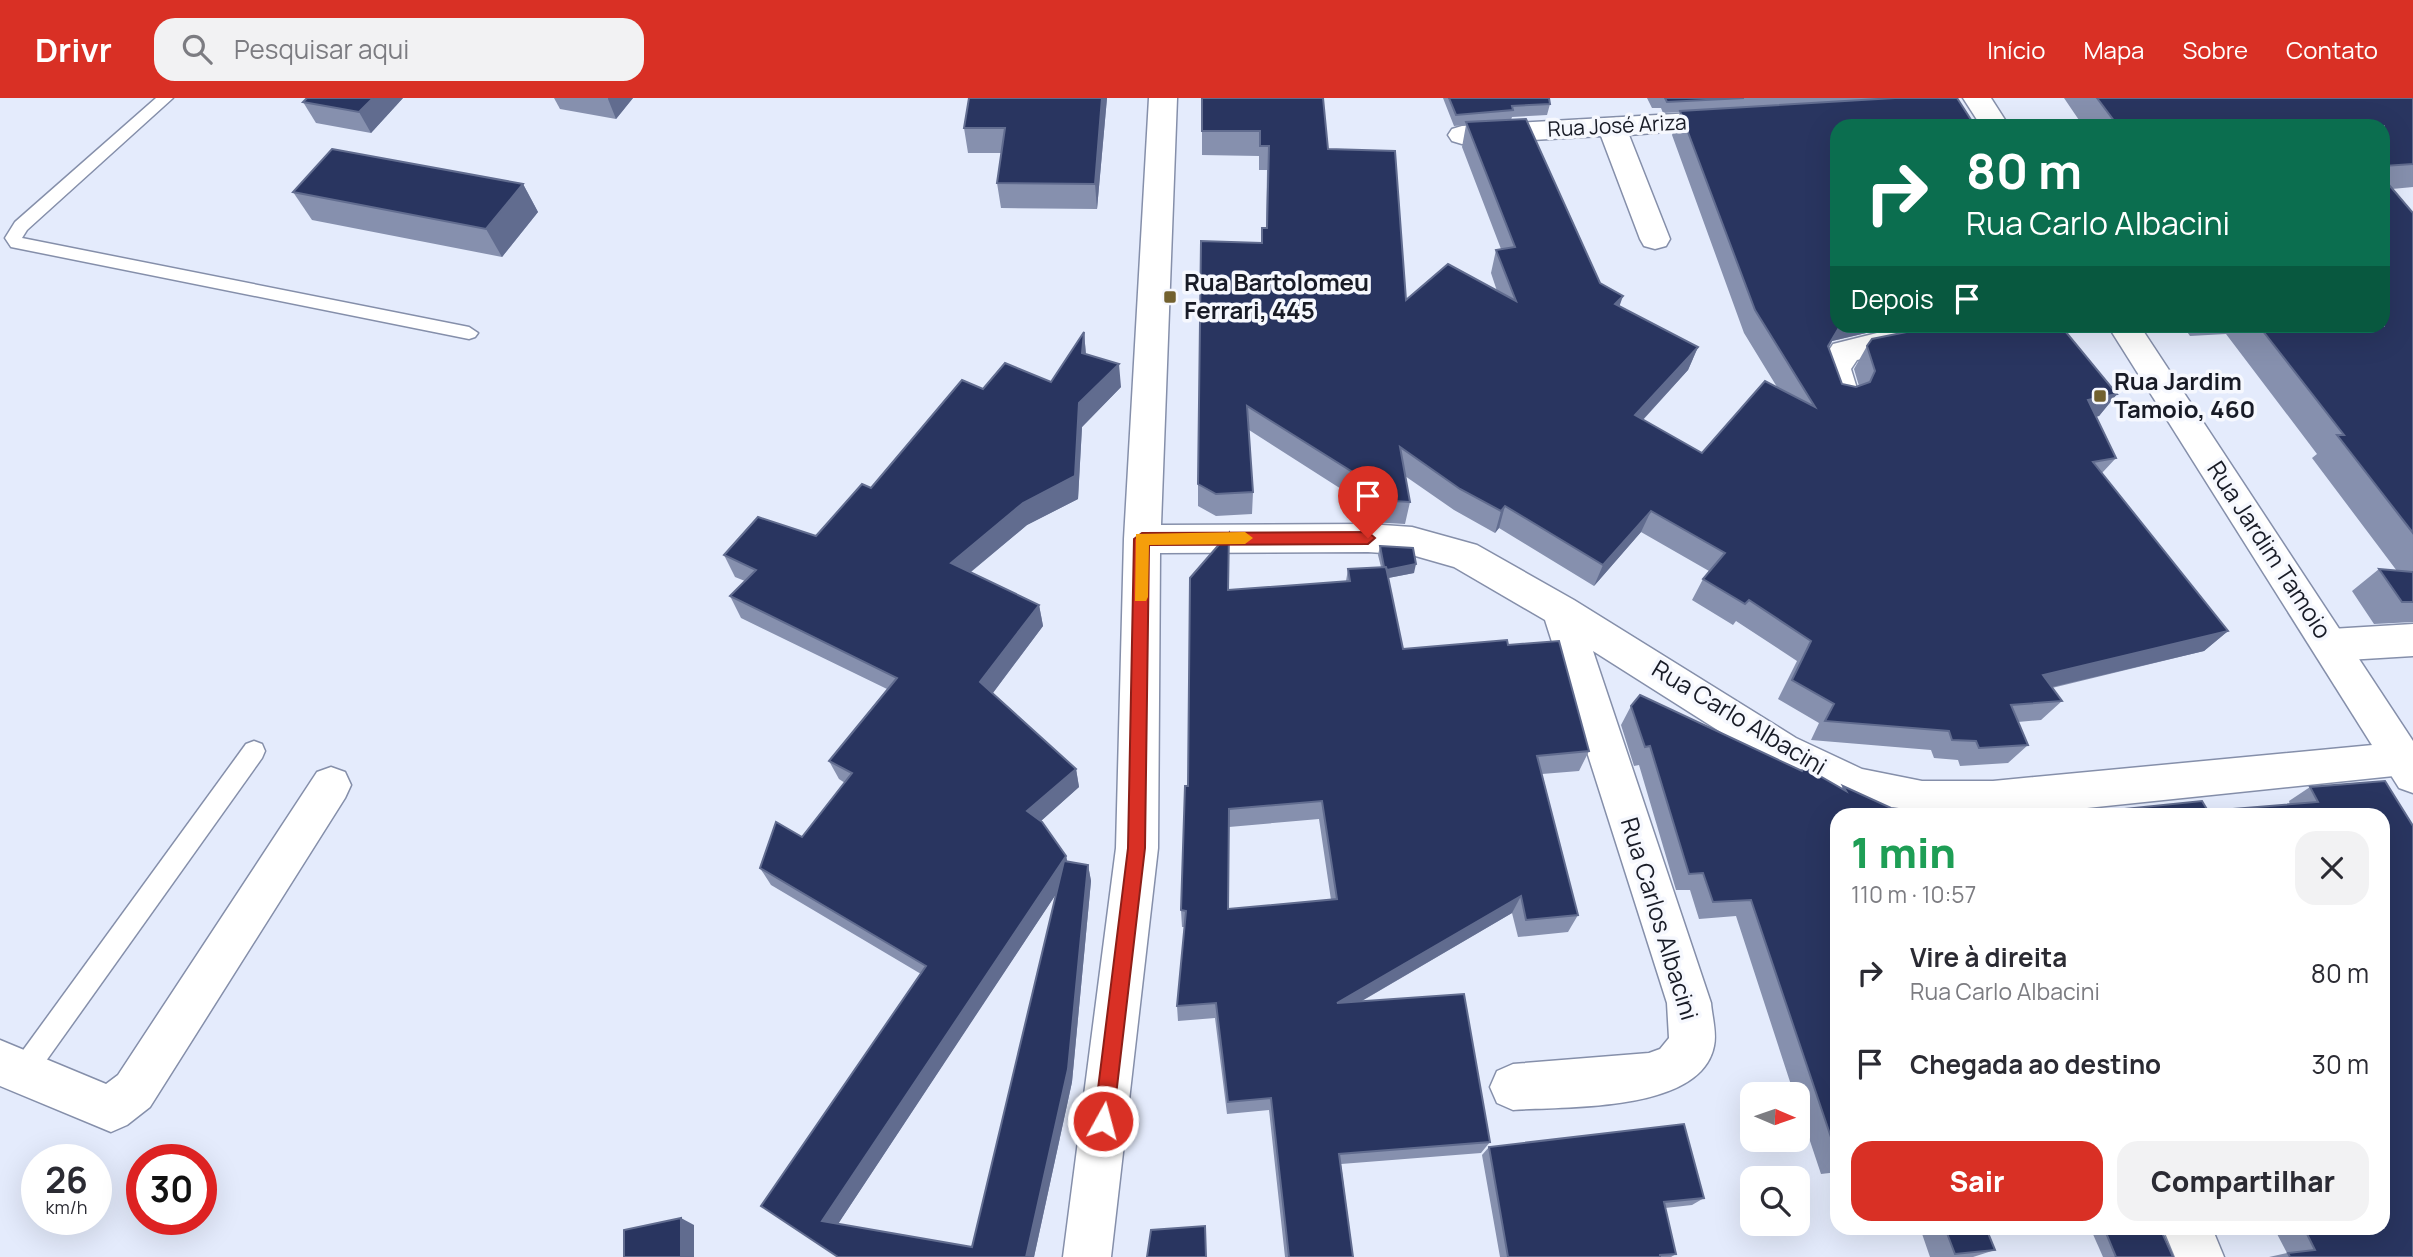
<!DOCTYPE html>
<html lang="pt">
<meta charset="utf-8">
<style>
body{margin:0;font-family:Manrope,sans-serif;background:#f2f2f3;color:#2b2b33;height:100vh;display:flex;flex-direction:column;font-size:26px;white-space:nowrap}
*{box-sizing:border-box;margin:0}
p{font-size:23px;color:#7c7c81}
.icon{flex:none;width:38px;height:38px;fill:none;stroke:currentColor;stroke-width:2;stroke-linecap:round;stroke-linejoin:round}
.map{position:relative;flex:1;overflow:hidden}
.details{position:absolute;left:1830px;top:710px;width:560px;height:427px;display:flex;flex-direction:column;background:#fff;border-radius:21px;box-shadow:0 7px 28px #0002}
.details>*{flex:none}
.banner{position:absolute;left:1830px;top:21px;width:560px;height:214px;border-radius:21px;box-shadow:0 7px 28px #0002;background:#0b6e4f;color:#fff;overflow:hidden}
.needle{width:46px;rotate:92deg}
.buttons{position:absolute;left:1740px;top:984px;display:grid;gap:14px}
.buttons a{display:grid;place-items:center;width:70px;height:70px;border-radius:14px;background:#fff;box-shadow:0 7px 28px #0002;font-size:35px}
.speed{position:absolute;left:21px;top:1046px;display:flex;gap:14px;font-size:35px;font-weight:700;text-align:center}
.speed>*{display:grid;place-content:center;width:91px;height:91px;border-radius:50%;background:#fff;box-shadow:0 7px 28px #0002;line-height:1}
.speed small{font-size:18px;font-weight:400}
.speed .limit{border:10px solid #d22;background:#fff;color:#111}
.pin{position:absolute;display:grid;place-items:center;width:60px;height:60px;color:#fff;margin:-72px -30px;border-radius:50% 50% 50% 0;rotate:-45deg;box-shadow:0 0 7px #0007}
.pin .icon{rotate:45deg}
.me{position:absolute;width:77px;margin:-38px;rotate:7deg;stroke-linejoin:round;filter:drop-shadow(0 0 5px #0008)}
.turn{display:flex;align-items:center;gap:24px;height:147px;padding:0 21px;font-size:32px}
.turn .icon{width:91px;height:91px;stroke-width:2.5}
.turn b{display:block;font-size:49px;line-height:60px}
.then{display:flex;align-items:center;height:66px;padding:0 21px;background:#0003;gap:14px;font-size:26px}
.round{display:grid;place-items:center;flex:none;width:74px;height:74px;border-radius:21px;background:#f2f2f3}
.headline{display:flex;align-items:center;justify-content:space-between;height:119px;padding:0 21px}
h1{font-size:42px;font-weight:800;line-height:52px;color:#1e9e55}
.cta{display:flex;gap:14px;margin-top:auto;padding:14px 21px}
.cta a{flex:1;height:80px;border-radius:21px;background:#d93025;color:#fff;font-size:28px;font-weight:800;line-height:80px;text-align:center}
.cta a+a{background:#f2f2f3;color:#2b2b33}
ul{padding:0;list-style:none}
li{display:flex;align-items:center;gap:21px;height:91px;padding:0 21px}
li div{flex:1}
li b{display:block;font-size:26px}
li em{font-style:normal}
header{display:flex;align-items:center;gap:42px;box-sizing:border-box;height:98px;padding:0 35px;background:#d93025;color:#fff}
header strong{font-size:33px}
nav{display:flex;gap:38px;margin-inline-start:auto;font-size:24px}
.search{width:490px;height:63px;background:#f2f2f3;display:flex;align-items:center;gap:18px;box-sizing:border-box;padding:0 24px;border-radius:21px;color:#7c7c81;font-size:26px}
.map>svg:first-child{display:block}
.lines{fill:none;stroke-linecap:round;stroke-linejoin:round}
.service-casing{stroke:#858faa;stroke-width:3}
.minor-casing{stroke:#858faa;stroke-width:3}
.secondary-casing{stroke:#858faa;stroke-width:3}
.service{fill:#fff;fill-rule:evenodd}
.minor{fill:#fff;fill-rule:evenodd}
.secondary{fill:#fff;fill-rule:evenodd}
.wall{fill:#8690ae;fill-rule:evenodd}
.shaded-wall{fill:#616c8f}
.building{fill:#293560;stroke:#616c8f;stroke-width:2;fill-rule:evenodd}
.route{fill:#d93025;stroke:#8d1f18;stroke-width:2}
.slow{fill:#f59e0b}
.poi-dot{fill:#72612f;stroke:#f6f8fe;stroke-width:2.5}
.labels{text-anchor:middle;stroke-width:7;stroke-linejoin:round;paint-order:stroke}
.far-street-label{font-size:21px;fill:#181b26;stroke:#f6f8fe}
.poi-label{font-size:24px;font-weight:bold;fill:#181b26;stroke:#f6f8fe;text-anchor:start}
.street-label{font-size:24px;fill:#181b26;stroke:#f6f8fe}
</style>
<header>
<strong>Drivr</strong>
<div class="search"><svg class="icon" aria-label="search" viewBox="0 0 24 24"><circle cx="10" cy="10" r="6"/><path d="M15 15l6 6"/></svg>Pesquisar aqui</div>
<nav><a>Início</a><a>Mapa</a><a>Sobre</a><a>Contato</a></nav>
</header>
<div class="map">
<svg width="2413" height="1159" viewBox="0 0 2413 1159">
<rect width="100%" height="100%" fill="#e4ebfc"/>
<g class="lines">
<defs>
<g id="service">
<path d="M156,0H173L27,132L22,140L469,229L478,235L475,239L469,241L11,149L5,140L15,124Z"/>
<path d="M254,643L262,646L265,653L262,660L31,984L22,987L13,984L10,975L13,966L246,646Z"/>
</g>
<g id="minor">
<path d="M1149,0H1177L1161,427L1368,426L1412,429L1477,447L1574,502L1796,640L1862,671L1922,683H1993L2404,644L2413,648V676L2011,718H1913L1857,706L1768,664L1593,553L1711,905C1712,918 1717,935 1714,948C1701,1015 1565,1008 1513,1012L1497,1005L1490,989L1497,973L1513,966L1649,955L1660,951L1669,940L1667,905L1545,522L1454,469L1412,457L1368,454L1160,455L1158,750L1111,1159H1063L1116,750L1124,441Z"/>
<path d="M1729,13L1739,16L1743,22L1739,28L1629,37L1670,141L1666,148L1655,151L1644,148L1640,141L1601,38L1462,46L1452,43L1448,37L1452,31L1462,28Z"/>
<path d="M1905,228H1983L1978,236L1967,239L1857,262L1851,271L1859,297L1854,306L1842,309L1830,306L1818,270L1833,246Z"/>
<path d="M2413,526V558L2331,563L2318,558L2312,547L2318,536L2331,531Z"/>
<path d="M331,669L345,674L351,687L345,700L150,1009L127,1027L111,1034L0,988V942L106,986L118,977L317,674Z"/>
<path d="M2163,1130H2212L2224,1159H2175Z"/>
</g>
<g id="secondary">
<path d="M1963,0H1991L2009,28H1981Z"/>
<path d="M2108,228H2140L2413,643V695L2399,690Z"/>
</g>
</defs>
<use href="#service" class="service-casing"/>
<use href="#minor" class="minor-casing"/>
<use href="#secondary" class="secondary-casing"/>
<use href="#service" class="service"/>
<use href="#minor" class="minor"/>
<use href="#secondary" class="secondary"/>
</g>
<g class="wall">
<path d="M403,0L371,35L316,25L303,4Z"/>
<path d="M554,0H633L616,21L560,11Z"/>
<path d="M1107,0L1097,111L1001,110L997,85L1001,55H968L964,30Z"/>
<path d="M1202,0L1328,51L1406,202L1497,193L1491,175L1496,152L1501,151L1462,49L1466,27L1454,28L1443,0H1549L1550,6L1547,17L1512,19L1511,22L1600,185L1619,209L1698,249L1688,272L1643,322L1702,355L1777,289L1744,235L1672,37L1680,14L1663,15L1661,10H1652L1647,0H1957L1838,228H1896L1832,243L1829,250L1842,286L1856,289L1859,288L1854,271L1867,248L2117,296L2099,318L2096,319L2116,360L2102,375L2228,533L2204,553L2052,590L2062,603L2041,622L2018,624L2028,647L2008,665L1960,668L1958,662L1934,660L1931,652L1811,642L1819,625L1778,601L1797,563L1736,523L1733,527L1692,502L1703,481L1709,473L1641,434L1594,488L1499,430L1495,435L1454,412L1405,378L1410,404L1405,426L1370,424L1367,409L1347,410L1349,396L1249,332L1253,394L1252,416L1216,418L1198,408V386L1261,145L1266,130L1267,72H1259V58L1202,57Z"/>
<path d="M2064,0H2413V89L2392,91L2413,115V524L2374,526L2352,493L2379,471L2397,473L2312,360L2317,356L2226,236L2190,238L2183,228H2384V28H2083Z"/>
<path d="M523,86L538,114L502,159L312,122L293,94Z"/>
<path d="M1084,234L1086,256L1121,289L1082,329L1078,401L1027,427L971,474L1039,507L1043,528L993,595L1076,671L1079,689L1041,723L1066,758L1067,763L1088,767L1091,783L1072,984L1034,1159H838L761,1108L921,876L771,787L760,770L802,739L845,685L839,681L829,663L887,591L741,520L730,498L745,483L735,479L724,457L816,438L983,291L1051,284ZM1056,796L972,1149L838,1126L969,927Z"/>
<path d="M1380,448L1414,475L1388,480L1403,551L1508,547L1589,653L1579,673L1542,676L1578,817L1568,834L1518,839L1512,815L1362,903L1490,1044L1481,1055L1341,1066L1353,1159H1285L1269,1012L1227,1016L1215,920L1178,923L1177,908L1185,829H1182L1181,812L1188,688L1346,483L1348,471L1381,469L1378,457ZM1319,721L1331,802L1228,811L1229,729Z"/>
<path d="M1631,608L1801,672L1804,669L1841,691L1843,688L1891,710L1838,718V1074L1821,1076L1797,1004V996H1794L1736,818L1699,821L1690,792H1676L1639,667L1634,668L1621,627Z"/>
<path d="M2385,683L2413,1159H2269L2287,1155L2276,1134L2286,1130H2384V718H2099L2104,713H2208L2290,707L2289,703L2310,689Z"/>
<path d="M1489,1049L1704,1100L1692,1107L1665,1110L1676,1156L1671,1159H1500L1482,1057Z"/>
<path d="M1920,1130H1986L1995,1152L1973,1159H1930Z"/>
<path d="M2103,1130H2160L2173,1159H2103L2092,1134Z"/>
</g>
<g class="shaded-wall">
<path d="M373,0H403L371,35L359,14Z"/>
<path d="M608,0H633L616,21L608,1Z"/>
<path d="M1102,0H1107L1097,111L1095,86Z"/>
<path d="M523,86L538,114L502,159L486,131Z"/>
<path d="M1623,198L1615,221V206Z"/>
<path d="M1840,228H1896L1832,243L1816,271Z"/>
<path d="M1084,234L1086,258L1082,255Z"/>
<path d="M1698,249L1688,272L1626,340L1635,317Z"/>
<path d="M1119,266L1121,289L1082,329L1078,401L1027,427L956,486L951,465L1079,305Z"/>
<path d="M2117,296L2099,318L2070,324L2088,302Z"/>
<path d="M1505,408L1499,430L1495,435L1501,413Z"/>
<path d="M1651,413L1641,434L1594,488L1603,467Z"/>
<path d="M1416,466L1414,475L1383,481L1385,472Z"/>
<path d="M1039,507L1043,528L986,604L980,584Z"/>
<path d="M2228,533L2204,553L2023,596L2043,577Z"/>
<path d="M1076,671L1079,689L1032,731L1027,713Z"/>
<path d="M1066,758L1070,775L834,1132L822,1123Z"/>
<path d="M1088,767L1091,783L1072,984L1034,1159H1026Z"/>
<path d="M1521,798L1512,815L1334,919L1337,905Z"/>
<path d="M681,1120L694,1127V1159H681Z"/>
</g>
<g class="building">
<path d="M307,0H373L359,14L303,4Z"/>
<path d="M969,0H1102L1095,86L997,85L1005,30H964Z"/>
<path d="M1202,0H1323L1328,51L1395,53L1406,202L1448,166L1516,203L1496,152L1515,149L1466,24L1526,21L1600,185L1623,198L1615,206L1698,249L1635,317L1702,355L1765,283L1815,309L1755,212L1680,13L1895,0H1957L1975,28H1838V228H1840L1828,248L1842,286L1856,289L1870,284L1875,273L1867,248L1872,241L1936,228H2061L2117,296L2088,302L2116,360L2093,364L2228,533L2043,577L2062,603L2011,607L2028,647L1979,650L1976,643L1952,642L1949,633L1825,623L1834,606L1792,582L1811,543L1749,502L1745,506L1703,481L1725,455L1651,413L1603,467L1505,408L1501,413L1460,391L1400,349L1410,404L1374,402L1370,387L1350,388L1354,375L1247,308L1253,394L1216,396L1198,386L1201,143L1262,145V130H1267L1269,48H1260V33H1202Z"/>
<path d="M1449,0H1549L1550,6L1512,8L1513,12L1456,17Z"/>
<path d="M1665,0H1744L1667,4Z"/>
<path d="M2097,0H2413V66L2384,68V28H2118Z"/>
<path d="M332,51L523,86L486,131L293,94Z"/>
<path d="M2384,81L2413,115V435L2337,337H2344L2259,228H2384Z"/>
<path d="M1084,234L1082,255L1119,266L1079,305L1075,378L1023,405L951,465L1039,507L980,584L1076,671L1027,713L1042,724L1066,758L822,1123L972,1149L1064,763L1088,767L1068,971L1026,1159H838L761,1108L926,868L760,770L776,724L802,739L852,675L829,663L897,580L730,498L756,472L724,457L758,419L816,438L862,386L871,390L962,282L983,291L1005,265L1051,284Z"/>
<path d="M1229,435L1228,492L1350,483L1348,471L1386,469L1403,551L1507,542L1508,547L1559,543L1589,653L1537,658L1578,817L1526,822L1521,798L1337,905L1464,896L1490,1044L1339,1056L1353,1159H1289L1271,1000L1228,1004L1216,905L1177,908L1186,813L1181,812L1185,688H1188L1190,480ZM1322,703L1337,801L1228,811L1229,711Z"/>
<path d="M1380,448L1413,450L1416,466L1387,472L1386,469H1384Z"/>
<path d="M2379,471L2413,474V504H2402Z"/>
<path d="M1640,597L1802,673L1804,669L1846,693L1843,688L1891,710L1929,715L1993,716L1994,718H1838V1060L1751,802L1713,804L1703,775L1689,776L1650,648L1645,649L1631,608Z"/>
<path d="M2385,683L2413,728V1159H2290L2288,1155L2315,1152L2304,1130H2384V718H2107L2104,713L2202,703L2208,713L2318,704L2310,689Z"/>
<path d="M1684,1026L1704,1100L1664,1104L1676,1156L1660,1157V1159H1508L1489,1049Z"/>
<path d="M681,1120V1159H624V1132Z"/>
<path d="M1205,1128L1206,1159H1147L1151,1132Z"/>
<path d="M1945,1130H1986L1995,1152L1955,1156Z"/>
<path d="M2104,1130H2160L2173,1159H2116Z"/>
</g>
<path class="route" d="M1368,434L1375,440L1368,446L1149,447L1145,750L1113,1023L1110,1030L1103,1032L1096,1030L1094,1023L1128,750L1134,441L1142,435Z"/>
<path class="slow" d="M1245,434L1253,440L1245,446L1149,447L1148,499L1146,503H1135L1136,436Z"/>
<g class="poi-dot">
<rect x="1163" y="192" width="14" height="14" rx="3.5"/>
<rect x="2093" y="291" width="14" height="14" rx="3.5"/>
</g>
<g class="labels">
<g class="far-street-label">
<text transform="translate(1617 28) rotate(-3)" y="7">Rua José Ariza</text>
</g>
<g class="poi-label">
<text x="1184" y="193">Rua Bartolomeu<tspan x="1184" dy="28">Ferrari, 445</tspan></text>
<text x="2114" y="292">Rua Jardim<tspan x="2114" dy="28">Tamoio, 460</tspan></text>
</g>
<g class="street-label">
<text transform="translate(2269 452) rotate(57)" y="8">Rua Jardim Tamoio</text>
<text transform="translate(1739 620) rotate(31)" y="8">Rua Carlo Albacini</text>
<text transform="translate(1659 821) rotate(73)" y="8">Rua Carlos Albacini</text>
</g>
</g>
</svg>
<div class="buttons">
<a><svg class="needle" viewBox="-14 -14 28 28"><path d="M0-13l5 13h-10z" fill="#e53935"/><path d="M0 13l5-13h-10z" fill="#7c7c81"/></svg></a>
<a><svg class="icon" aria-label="search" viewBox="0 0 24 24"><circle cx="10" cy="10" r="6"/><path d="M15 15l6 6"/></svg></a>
</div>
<div class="speed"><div>26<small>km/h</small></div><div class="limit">30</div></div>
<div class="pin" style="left:1368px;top:440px;background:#d93025"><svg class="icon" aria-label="arrive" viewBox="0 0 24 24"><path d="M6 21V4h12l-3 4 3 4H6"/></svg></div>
<svg class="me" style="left:1103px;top:1023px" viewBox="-20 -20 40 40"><circle r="17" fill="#d93025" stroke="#fff" stroke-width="3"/><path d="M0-11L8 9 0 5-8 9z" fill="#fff"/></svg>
<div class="banner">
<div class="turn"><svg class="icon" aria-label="right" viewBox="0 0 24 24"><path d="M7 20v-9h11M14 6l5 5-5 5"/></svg><div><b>80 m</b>Rua Carlo Albacini</div></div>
<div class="then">Depois<svg class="icon" aria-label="arrive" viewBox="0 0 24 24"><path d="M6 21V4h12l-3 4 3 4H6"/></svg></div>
</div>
<section class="details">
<div class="headline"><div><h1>1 min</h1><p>110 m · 10:57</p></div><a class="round"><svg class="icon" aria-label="close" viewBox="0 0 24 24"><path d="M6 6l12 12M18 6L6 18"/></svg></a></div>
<ul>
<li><svg class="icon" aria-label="right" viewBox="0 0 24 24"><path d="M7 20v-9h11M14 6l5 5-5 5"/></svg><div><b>Vire à direita</b><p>Rua Carlo Albacini</p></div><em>80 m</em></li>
<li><svg class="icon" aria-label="arrive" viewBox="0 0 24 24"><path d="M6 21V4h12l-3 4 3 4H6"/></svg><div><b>Chegada ao destino</b></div><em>30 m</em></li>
</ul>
<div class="cta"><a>Sair</a><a>Compartilhar</a></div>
</section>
</div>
